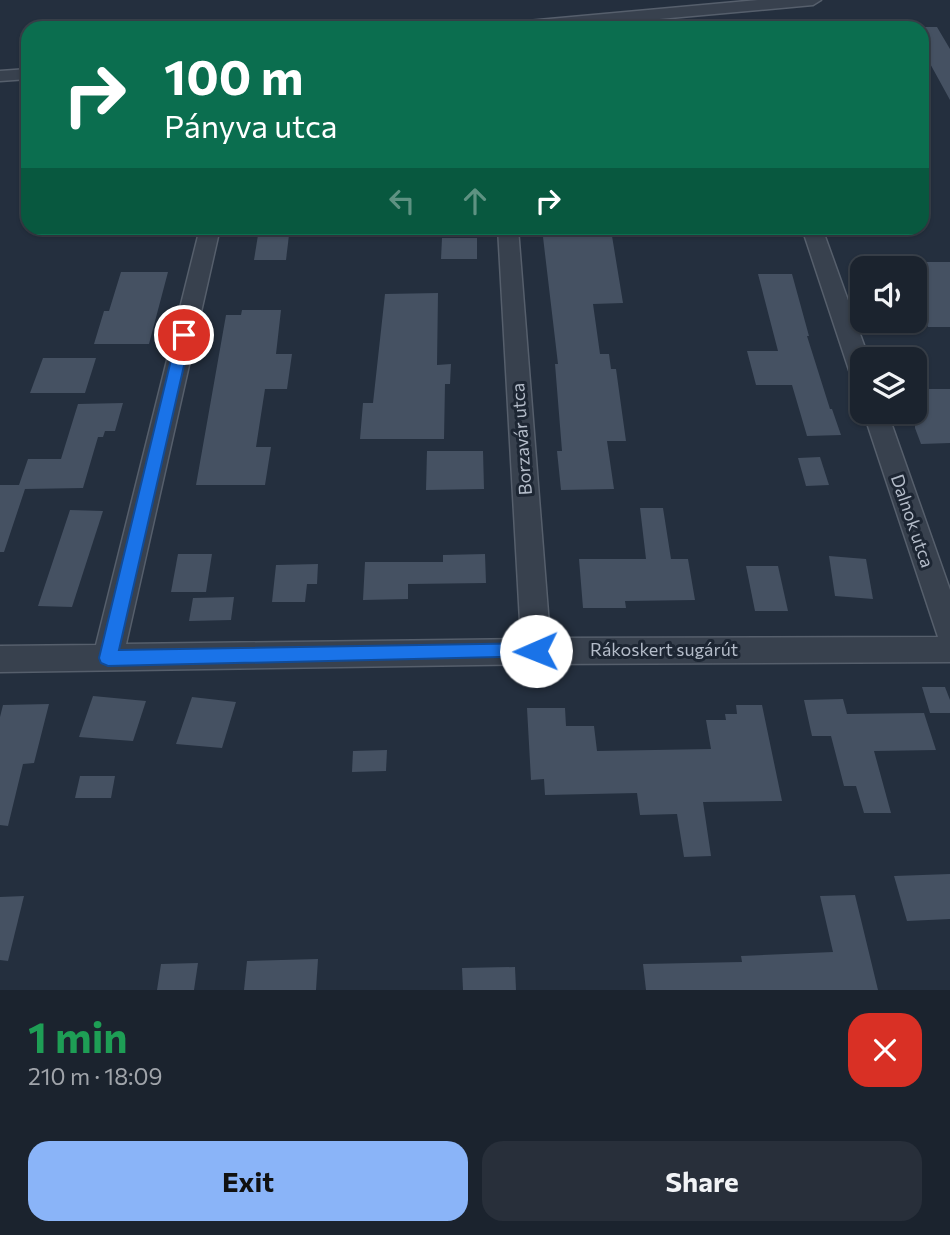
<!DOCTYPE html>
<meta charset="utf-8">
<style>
body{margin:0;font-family:Commissioner,sans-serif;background:#282f3a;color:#f1f3f6;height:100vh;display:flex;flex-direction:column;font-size:26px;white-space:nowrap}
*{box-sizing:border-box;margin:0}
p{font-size:23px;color:#a0a4aa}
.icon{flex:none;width:38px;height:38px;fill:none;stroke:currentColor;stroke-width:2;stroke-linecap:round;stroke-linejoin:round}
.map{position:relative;height:990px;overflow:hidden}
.panel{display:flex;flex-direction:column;background:#1b232e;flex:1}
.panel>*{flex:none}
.guide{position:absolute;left:21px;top:21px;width:908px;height:214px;border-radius:21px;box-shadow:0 2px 5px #0004,0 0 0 2px #39404a;background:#0b6e4f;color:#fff;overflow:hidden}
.controls{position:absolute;left:850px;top:256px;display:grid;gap:14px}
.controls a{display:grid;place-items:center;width:77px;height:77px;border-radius:14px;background:#1b232e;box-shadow:0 2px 5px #0004,0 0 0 2px #39404a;font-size:35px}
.pin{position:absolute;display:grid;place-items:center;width:60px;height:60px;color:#fff;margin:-30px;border:4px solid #fff;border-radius:50%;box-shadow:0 2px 7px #0007}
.me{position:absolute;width:77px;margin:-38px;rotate:269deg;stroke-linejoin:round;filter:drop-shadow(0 0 5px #0008)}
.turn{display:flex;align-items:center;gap:24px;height:147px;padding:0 28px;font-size:32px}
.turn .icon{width:91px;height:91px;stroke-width:2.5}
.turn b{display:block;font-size:49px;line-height:60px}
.lanes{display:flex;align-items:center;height:66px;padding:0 28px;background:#0003;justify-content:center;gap:35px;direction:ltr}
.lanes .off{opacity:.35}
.round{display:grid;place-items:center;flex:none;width:74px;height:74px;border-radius:21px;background:#282f3a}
.headline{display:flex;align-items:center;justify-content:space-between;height:119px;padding:0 28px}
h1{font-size:42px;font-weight:700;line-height:52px;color:#1e9e55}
.cta{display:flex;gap:14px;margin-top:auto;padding:14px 28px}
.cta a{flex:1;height:80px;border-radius:21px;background:#8ab4f8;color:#111;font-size:28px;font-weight:700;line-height:80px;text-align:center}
.cta a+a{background:#282f3a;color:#f1f3f6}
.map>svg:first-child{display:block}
.building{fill:#455162}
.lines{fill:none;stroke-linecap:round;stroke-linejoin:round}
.minor-casing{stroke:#565f6c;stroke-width:3}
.minor{fill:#38414e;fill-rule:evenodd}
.route{fill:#1a73e8;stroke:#114b97;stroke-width:2}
.labels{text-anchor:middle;stroke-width:6;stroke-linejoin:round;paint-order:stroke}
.street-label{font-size:18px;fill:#b4bcc9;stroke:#1d2633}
</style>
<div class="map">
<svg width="950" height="990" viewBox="0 0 950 990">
<rect width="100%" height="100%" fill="#242f3e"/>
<g class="building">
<path d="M910,27H937L950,49V100L922,49V28Z"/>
<path d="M258,235H289L286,260H254Z"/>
<path d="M612,236L623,303L593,304L600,354H609L611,369H616L626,441H607L614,489L561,490L557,451H562L555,364H558L543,237Z"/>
<path d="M442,238H477V259H441Z"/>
<path d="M922,262H950V327H928L922,314Z"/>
<path d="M121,272H168L149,344H94L104,311H109Z"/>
<path d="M758,274H792L809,336H807L830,409H832L841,435L807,436L792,385H756L747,351H778Z"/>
<path d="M438,293L437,365L451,364L450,384H445L444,439H360L363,403H373L385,294Z"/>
<path d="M242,310H281L276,354H292L287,389H265L256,447H271L265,485H196L226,315H241Z"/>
<path d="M43,358H96L85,393H30Z"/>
<path d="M915,389H950V443L921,444L915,428Z"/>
<path d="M123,403L115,431H105L103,437H98L83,488L25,489L4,552H0V485H19L28,459H61L78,404Z"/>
<path d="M427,451H483L484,489L426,490Z"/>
<path d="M820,457L829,485L806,486L798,458Z"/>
<path d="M640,508H663L671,559H688L695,600L625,601L626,608H583L579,559H646Z"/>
<path d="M70,510L103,511L72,607L38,606Z"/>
<path d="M178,554H212L206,592H171Z"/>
<path d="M485,554L486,583L408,584V599L363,600L365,562H443V555Z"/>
<path d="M829,556L866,559L873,599L835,596Z"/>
<path d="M318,564L317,584H307L305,602H272L276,565Z"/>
<path d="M746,566H778L788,611H755Z"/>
<path d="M234,597L231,620L189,621L193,598Z"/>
<path d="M922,687H945L950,700V713H930Z"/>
<path d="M93,696L146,701L133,741L79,737Z"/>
<path d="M192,697L236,702L222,748L176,744Z"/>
<path d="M843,699L847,714L924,713L936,750L874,751L891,813H864L856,786H844L831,736H812L804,700Z"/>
<path d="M49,704L34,763L23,764L8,826L0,825V717L3,705Z"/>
<path d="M736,705H762L782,801L703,802L711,856L684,857L677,814L640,815L637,793L545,795L544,779L531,780L527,708H565L566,726H594L597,751L711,749L706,720H726L725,714H737Z"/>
<path d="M387,750L386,771L352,772L353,751Z"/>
<path d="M80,776H115L111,798H75Z"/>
<path d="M950,874V919L907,921L894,876Z"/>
<path d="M855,895L878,990H646L643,964L742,962L741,956L833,952L820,896Z"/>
<path d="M24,896L8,961L0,960V897Z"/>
<path d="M318,959L316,990H244L247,961Z"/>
<path d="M198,963L194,990H157L161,964Z"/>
<path d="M515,967L516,990H463L462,968Z"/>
</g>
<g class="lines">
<defs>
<g id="minor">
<path d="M758,0H821L813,5L560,28H496L504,23Z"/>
<path d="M28,69V79L0,81V71Z"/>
<path d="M200,228H220L126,644L521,639L498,228H518L550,638L938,637L863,411H887L950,590V662L536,664L0,672V646L96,645Z"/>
<path d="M802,228H822L869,359H863V384L855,382L851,376Z"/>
</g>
</defs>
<use href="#minor" class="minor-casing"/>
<use href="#minor" class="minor"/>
</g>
<path class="route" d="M184,330L191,335L119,650L536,643L543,645L545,651L543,656L108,666L101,663L99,658L177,335Z"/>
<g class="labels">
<g class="street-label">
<text transform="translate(522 439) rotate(-94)" y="6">Borzavár utca</text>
<text transform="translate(912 521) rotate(71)" y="6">Dalnok utca</text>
<text x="664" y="656">Rákoskert sugárút</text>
</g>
</g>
</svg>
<div class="controls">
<a><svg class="icon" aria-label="sound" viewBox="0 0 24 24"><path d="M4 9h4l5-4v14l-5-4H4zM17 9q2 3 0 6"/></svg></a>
<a><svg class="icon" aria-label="layers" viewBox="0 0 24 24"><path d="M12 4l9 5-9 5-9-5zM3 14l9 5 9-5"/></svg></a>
</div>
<div class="pin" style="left:184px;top:335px;background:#d93025"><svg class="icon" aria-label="arrive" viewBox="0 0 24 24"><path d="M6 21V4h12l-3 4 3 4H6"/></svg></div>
<svg class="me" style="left:536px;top:651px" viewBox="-20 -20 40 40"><circle r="19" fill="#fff"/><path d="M0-13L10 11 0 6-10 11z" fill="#1a73e8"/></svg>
<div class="guide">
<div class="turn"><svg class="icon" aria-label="right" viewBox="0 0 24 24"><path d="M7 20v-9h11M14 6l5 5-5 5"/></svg><div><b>100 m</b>Pányva utca</div></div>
<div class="lanes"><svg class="icon off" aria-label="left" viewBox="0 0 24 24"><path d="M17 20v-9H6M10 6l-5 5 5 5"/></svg><svg class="icon off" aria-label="ahead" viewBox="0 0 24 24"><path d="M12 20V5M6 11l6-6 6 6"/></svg><svg class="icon" aria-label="right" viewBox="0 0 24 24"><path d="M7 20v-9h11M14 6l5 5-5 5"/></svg></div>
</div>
</div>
<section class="panel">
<div class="headline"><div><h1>1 min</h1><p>210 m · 18:09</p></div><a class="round" style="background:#d93025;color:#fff"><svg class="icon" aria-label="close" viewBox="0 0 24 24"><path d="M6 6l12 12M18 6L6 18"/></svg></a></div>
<div class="cta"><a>Exit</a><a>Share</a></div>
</section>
